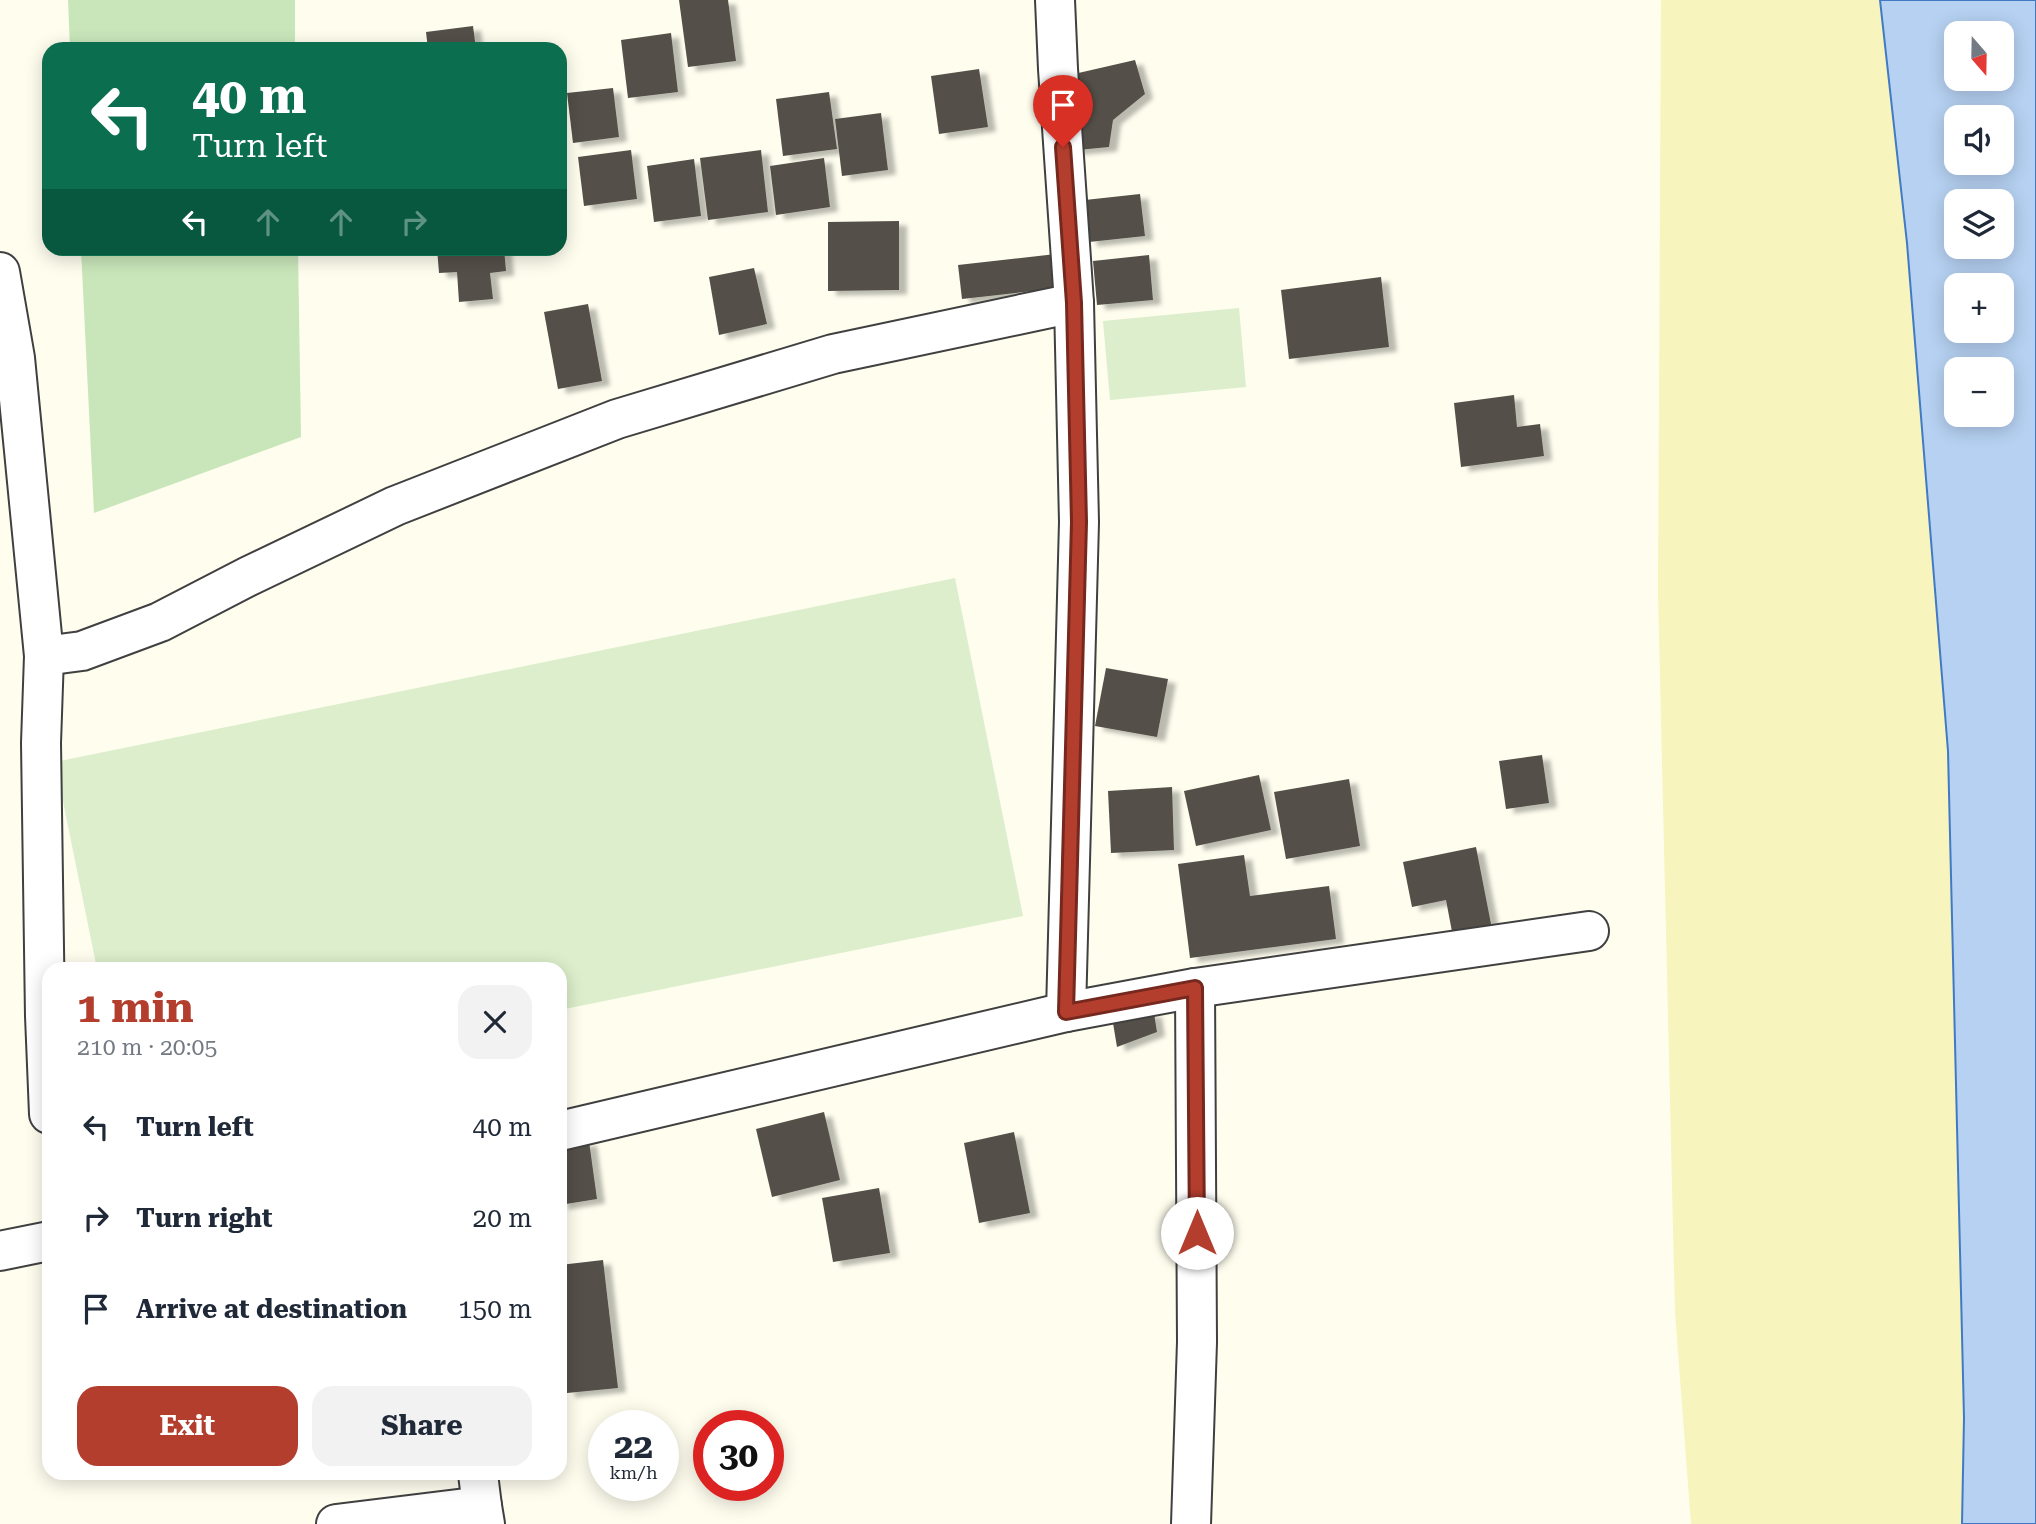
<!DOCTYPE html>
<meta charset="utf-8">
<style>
body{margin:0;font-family:"Roboto Serif",serif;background:#f2f2f3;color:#1f2937;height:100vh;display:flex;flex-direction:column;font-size:26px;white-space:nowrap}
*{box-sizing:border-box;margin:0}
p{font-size:23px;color:#747a83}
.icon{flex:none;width:38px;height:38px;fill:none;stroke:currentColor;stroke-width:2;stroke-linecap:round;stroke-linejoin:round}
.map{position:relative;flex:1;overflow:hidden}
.drawer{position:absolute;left:42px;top:962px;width:525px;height:518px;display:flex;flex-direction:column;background:#fff;border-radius:21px;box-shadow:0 4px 18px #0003}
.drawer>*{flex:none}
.top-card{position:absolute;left:42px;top:42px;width:525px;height:214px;border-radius:21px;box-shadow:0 4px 18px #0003;background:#0b6e4f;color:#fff;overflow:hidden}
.needle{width:46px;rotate:160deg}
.buttons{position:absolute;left:1944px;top:21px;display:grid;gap:14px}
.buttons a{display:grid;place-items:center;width:70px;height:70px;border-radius:14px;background:#fff;box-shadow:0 4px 18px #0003;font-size:35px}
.speed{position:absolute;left:588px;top:1410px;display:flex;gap:14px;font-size:35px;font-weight:700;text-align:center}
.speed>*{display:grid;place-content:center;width:91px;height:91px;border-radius:50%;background:#fff;box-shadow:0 4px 18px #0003;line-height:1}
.speed small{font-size:18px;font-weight:400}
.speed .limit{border:10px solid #d22;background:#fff;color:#111}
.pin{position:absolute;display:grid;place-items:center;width:60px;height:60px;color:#fff;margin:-72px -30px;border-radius:50% 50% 50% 0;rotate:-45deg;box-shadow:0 0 7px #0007}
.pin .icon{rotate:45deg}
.me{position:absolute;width:77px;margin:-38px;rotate:0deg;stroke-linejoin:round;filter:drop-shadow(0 0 5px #0008)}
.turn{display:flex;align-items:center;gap:24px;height:147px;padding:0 35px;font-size:32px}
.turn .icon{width:91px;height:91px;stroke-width:2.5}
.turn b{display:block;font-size:49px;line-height:60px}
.lanes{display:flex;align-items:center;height:66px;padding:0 35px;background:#0003;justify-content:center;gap:35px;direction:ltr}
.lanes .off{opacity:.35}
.round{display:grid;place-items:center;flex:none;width:74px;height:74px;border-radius:21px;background:#f2f2f3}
.head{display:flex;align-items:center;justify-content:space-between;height:119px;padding:0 35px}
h1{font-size:42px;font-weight:700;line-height:52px;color:#b43e2e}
.action{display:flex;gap:14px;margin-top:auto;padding:14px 35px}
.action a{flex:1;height:80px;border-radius:21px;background:#b43e2e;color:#fff;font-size:28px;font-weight:700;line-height:80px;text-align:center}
.action a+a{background:#f2f2f3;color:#1f2937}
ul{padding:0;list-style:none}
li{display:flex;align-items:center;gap:21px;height:91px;padding:0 35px}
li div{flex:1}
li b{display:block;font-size:26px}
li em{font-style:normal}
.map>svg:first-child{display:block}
.green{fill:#c9e6ba}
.sand{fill:#f7f4bd}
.pitch{fill:#dceecb}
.water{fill:#b6d1f2;stroke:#417ac4;stroke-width:2;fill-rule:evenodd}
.building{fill:#55504a;filter:url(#shadow)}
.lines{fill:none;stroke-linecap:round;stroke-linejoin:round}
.street-casing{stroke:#404040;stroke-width:42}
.street{stroke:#fff;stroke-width:38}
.route-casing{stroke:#75281e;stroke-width:18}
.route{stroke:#b43e2e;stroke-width:12}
</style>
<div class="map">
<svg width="2036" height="1524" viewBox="0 0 2036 1524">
<defs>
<filter id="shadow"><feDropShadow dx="8" dy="4.5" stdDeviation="2" flood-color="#0004"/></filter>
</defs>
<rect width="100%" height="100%" fill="#fefdee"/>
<g class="green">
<path d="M68,0H295V49H70Z"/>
<path d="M81,249H298L301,437L94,513Z"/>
</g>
<path class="sand" d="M1661,0H1880L1907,243L1948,751L1964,1418L1962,1524H1691L1675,1312L1658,592Z"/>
<g class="pitch">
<path d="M1239,308L1246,387L1110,400L1103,321Z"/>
<path d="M955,578L1023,916L560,1010V970L97,969L55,762Z"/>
</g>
<path class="water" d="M1880,0H2036V1524H1962L1964,1418L1948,751L1907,243ZM1956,33H2002V79H1956ZM1956,117H2002V163H1956ZM2002,201V247H1956V201ZM1956,285H2002V331H1956ZM1956,369H2002V415H1956Z"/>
<g class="building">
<path d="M679,0H728L736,61L688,67Z"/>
<path d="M473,26L476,49H428L426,32Z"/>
<path d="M671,33L678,92L628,98L621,40Z"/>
<path d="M1135,60L1145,94L1113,120L1109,147L1067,151L1061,77Z"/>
<path d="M979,69L988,127L939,134L931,76Z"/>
<path d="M613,88L619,137L573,143L567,93Z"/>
<path d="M829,92L837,149L783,156L776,99Z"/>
<path d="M881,113L888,170L842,176L835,119Z"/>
<path d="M631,150L637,199L584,206L578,157Z"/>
<path d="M761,150L768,212L708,220L700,158Z"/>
<path d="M824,158L830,207L776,215L770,166Z"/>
<path d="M694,159L701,216L654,222L647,166Z"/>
<path d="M1140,194L1145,236L1089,242L1085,200Z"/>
<path d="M899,221V290L828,291V222Z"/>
<path d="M437,248H504L506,271L490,273L493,299L459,302L457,272L439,273Z"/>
<path d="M1056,254L1060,288L962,299L958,265Z"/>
<path d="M1149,255L1153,300L1097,305L1093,261Z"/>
<path d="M754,268L767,324L719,335L709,277Z"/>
<path d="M1381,277L1389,347L1289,359L1281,290Z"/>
<path d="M588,304L602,381L558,389L544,312Z"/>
<path d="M1514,395L1517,427L1540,424L1544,456L1461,467L1454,403Z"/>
<path d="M1106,668L1168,679L1157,737L1095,726Z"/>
<path d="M1542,755L1549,803L1506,809L1499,761Z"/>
<path d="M1259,775L1271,830L1196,846L1184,791Z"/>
<path d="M1349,779L1360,846L1286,859L1274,792Z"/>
<path d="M1172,787L1174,850L1111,853L1108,791Z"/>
<path d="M1476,847L1492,929L1453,937L1446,900L1412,907L1403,862Z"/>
<path d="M1244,855L1250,896L1329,886L1336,939L1190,958L1178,864Z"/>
<path d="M1111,1011L1154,1013L1157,1032L1117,1047Z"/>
<path d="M824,1112L840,1180L772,1197L756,1129Z"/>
<path d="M1014,1132L1030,1213L979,1223L964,1143Z"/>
<path d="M589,1141L597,1199L560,1205V1145Z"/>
<path d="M879,1188L890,1253L833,1262L822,1198Z"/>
<path d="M603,1260L618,1388L567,1393L560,1336V1265Z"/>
</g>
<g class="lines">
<defs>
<g id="street">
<path d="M0,272L15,358L44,656L41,743L45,1016L49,1114"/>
<path d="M44,656L82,651L160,622L249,576L395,506L617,419L833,354L1074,303"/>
<path d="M1066,1012L1195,988L1589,931"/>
<path d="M560,1131L1066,1012L1079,522L1074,303L1058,69L1055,0"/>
<path d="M0,1251L49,1241"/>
<path d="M478,1474L482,1506"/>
<path d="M336,1524L482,1506L485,1524"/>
<path d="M1191,1524L1197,1342L1195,988"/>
</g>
</defs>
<use href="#street" class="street-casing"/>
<use href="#street" class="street"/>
</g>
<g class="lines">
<defs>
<path id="route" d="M1063,147L1074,303L1079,522L1066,1012L1195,988L1197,1233"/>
</defs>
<use href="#route" class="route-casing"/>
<use href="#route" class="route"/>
</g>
</svg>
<div class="buttons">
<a><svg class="needle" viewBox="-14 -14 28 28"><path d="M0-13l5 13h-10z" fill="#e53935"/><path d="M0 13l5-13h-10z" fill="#747a83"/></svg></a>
<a><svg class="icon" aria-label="sound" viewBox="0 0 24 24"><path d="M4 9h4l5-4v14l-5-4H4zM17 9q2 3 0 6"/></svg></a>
<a><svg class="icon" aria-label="layers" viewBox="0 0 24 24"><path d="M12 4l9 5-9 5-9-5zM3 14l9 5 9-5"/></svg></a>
<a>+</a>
<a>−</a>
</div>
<div class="speed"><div>22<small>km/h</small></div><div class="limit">30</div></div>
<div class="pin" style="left:1063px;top:147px;background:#d93025"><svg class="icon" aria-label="arrive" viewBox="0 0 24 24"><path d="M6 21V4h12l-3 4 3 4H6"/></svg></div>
<svg class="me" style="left:1197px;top:1233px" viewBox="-20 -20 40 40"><circle r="19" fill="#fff"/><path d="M0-13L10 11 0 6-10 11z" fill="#b43e2e"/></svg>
<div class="top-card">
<div class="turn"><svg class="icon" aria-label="left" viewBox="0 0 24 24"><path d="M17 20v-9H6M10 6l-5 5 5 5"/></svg><div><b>40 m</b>Turn left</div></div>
<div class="lanes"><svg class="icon" aria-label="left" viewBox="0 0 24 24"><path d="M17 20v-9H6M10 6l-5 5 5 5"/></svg><svg class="icon off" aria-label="ahead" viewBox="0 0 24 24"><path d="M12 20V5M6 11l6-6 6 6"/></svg><svg class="icon off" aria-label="ahead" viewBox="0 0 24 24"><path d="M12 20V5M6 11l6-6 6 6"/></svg><svg class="icon off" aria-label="right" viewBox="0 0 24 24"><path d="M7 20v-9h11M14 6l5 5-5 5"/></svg></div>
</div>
<section class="drawer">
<div class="head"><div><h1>1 min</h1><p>210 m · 20:05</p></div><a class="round"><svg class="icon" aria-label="close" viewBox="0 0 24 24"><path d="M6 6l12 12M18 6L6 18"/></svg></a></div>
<ul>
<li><svg class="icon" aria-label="left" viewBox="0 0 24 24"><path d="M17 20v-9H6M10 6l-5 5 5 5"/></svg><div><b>Turn left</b></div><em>40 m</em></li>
<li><svg class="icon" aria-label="right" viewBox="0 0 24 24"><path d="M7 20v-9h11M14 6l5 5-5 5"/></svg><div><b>Turn right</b></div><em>20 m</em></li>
<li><svg class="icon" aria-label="arrive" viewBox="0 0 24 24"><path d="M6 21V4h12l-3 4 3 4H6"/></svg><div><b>Arrive at destination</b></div><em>150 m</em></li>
</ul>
<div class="action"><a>Exit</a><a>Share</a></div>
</section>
</div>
